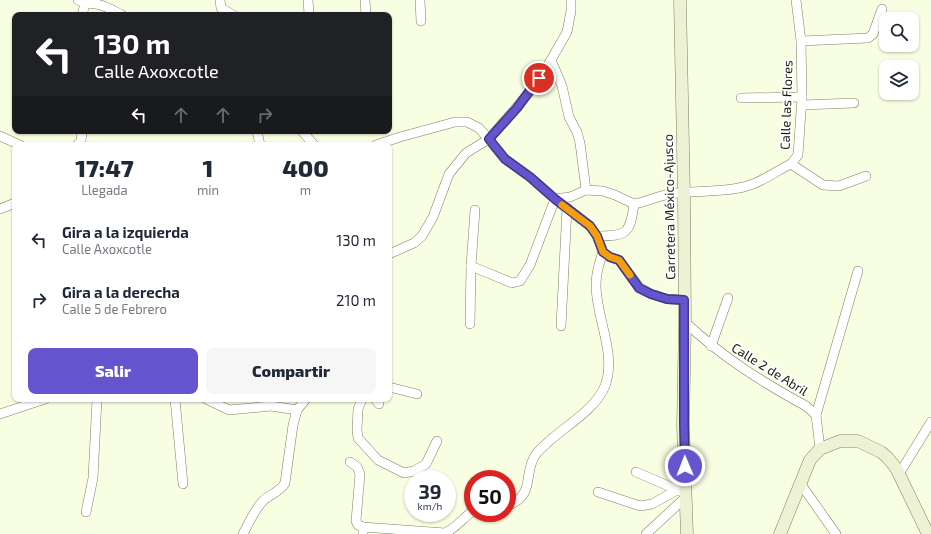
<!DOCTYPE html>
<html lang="es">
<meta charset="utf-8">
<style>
body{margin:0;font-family:"Exo 2",sans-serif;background:#f6f6f7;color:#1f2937;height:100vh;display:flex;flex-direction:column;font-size:15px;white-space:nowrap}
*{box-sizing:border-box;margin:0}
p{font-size:13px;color:#747a83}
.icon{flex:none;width:22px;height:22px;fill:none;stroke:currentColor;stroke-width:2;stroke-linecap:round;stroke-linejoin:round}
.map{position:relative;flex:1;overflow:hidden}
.side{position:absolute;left:12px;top:142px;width:380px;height:260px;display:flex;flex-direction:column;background:#fff;border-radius:8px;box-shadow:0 1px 3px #0004}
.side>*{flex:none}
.top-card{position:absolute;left:12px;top:12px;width:380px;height:122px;border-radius:8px;box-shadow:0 1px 3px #0004;background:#202124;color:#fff;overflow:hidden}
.tools{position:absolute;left:879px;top:12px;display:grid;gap:8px}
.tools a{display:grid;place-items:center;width:40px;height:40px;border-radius:8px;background:#fff;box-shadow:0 1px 3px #0004;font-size:20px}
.speed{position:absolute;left:404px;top:470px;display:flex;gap:8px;font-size:20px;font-weight:700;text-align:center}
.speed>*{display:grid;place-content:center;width:52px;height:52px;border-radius:50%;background:#fff;box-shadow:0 1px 3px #0004;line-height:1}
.speed small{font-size:10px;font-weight:400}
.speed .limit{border:6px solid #d22;background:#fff;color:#111}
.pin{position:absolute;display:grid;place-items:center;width:34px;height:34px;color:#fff;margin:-17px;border:2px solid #fff;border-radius:50%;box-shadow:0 1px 4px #0007}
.me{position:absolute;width:44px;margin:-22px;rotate:359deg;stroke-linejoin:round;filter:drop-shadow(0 0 3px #0008)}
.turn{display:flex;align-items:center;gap:14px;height:84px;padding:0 16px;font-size:18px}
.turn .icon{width:52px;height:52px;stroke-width:2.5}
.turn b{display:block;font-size:28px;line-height:34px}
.lanes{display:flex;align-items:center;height:38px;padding:0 16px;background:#0003;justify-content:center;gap:20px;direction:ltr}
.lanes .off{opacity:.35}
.eta{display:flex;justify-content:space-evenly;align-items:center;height:68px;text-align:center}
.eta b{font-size:24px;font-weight:800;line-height:28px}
.button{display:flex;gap:8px;margin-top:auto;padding:8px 16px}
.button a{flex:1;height:46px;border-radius:8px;background:#6454cd;color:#fff;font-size:16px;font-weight:800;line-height:46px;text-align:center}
.button a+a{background:#f6f6f7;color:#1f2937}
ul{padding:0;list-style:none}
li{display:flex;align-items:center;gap:12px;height:60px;padding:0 16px}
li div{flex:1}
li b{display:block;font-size:15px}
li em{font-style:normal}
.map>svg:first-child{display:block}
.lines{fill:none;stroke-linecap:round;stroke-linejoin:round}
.street-casing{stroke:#7b8066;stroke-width:10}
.secondary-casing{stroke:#7b8066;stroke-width:13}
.street{stroke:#fff;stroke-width:9}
.secondary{stroke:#eef2d4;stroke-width:12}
.route-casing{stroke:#413785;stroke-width:10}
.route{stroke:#6454cd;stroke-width:7}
.slow{stroke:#f59e0b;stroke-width:7}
.labels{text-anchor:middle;stroke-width:3.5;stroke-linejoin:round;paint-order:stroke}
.street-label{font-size:13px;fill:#1b1c12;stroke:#fff}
</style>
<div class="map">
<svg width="931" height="534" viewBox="0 0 931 534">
<rect width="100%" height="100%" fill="#f8fee1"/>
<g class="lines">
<defs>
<g id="street">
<path d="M78,0C85,4 88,3 96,4C105,5 114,11 122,15"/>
<path d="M220,0L221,8L233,15"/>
<path d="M308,0L309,15"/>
<path d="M365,0L366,15"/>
<path d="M420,0L421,21"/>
<path d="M82,15L85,4"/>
<path d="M801,41L868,38L873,34L882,9"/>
<path d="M551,60L562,86L569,117L577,132L580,143L586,190"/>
<path d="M741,98L802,97"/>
<path d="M802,105L854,103"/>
<path d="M257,131L260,145"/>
<path d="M302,131L314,145"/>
<path d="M0,136L20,145"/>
<path d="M77,145L81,141L82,131"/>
<path d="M376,145L400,137L455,122H467L479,128L505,159L530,177L555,199L590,226L597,236L603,252L609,257L619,260L639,287L651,294L667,299L685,300"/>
<path d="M791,164L823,185L839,186L866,176"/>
<path d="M634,204C646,202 657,196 670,194C694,190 731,193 753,184C766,179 778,170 791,164L798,155L802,97L801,41L796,0"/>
<path d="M0,209L15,203"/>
<path d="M597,236C627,236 630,234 634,204"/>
<path d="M389,254L414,243L422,236L433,217L449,174L466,153L489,139L534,87L551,60L567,32L571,11V0"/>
<path d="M471,266L512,283L520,281L530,265L555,199L570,197L586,190L603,191L615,195L634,204"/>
<path d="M685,322C722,357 762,382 806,406L816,415L820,449"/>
<path d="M470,324L471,266L475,210"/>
<path d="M561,326L567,208"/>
<path d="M711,346L728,298"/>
<path d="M389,387L417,394"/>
<path d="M175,399L183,484"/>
<path d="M206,399L229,410L271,406L297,410"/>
<path d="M362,399L358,409L357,430L358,438L378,460L404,473L414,471L426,464L437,441"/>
<path d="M375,399L379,404"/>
<path d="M0,414L45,399"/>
<path d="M816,415L858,271"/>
<path d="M350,462L357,467L360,474L356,521L358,525L363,527"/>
<path d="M636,472L680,491"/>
<path d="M899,474L931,422"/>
<path d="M800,483L836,534"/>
<path d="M598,492L640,506L652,504L677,490"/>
<path d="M507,506C537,494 522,474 536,454C539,450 543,447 547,443C564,427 596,409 605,386C617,354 596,318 596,285C596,273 599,263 603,252"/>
<path d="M86,512L93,478L97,399"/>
<path d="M243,534C249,523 254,510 263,501C270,494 280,492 285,483L293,425L297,410L306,399"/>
<path d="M363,534V527L445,533C456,528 463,518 473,511"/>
<path d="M646,534L686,497"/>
</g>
<g id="secondary">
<path d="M680,0L684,196L685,322L683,425L687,534"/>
<path d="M780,534L810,460L820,449L840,441H858L881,452L887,457L896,468L928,534"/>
</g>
</defs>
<use href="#street" class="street-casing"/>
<use href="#secondary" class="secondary-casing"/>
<use href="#street" class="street"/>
<use href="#secondary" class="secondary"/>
</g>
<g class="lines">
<defs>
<path id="route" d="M539,78L517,108L489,139L505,159L530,177L555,199L590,226L597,236L603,252L610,257L619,260L639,288L651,294L667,299L684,300V424L685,466"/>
</defs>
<use href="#route" class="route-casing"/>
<use href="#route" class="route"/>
<path class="slow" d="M562,205L590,226L597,236L603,252L610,257L619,260L630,275"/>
</g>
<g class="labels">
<g class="street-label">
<text transform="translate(786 105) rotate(-88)" y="5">Calle las Flores</text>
<text transform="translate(669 207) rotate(-91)" y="5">Carretera México-Ajusco</text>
<text transform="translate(770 369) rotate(32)" y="5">Calle 2 de Abril</text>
</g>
</g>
</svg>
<div class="tools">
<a><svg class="icon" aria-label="search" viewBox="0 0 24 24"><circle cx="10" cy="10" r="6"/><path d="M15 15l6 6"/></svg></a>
<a><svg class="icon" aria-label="layers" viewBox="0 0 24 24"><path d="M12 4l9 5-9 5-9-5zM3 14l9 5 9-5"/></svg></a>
</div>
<div class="speed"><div>39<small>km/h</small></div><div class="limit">50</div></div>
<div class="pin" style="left:539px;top:78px;background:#d93025"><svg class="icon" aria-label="arrive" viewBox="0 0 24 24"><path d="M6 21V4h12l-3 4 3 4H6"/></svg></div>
<svg class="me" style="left:685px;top:466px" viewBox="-20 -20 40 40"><circle r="17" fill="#6454cd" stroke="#fff" stroke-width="3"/><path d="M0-11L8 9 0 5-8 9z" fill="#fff"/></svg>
<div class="top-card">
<div class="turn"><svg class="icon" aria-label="left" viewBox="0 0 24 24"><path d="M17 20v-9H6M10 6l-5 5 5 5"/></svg><div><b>130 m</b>Calle Axoxcotle</div></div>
<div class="lanes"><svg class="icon" aria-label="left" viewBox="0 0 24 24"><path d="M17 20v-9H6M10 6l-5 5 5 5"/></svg><svg class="icon off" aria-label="ahead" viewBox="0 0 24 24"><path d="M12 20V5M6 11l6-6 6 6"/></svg><svg class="icon off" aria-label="ahead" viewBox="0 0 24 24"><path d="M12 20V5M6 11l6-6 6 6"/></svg><svg class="icon off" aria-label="right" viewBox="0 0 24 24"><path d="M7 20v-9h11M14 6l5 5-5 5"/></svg></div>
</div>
<section class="side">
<div class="eta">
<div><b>17:47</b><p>Llegada</p></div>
<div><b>1</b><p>min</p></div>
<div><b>400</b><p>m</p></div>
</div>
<ul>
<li><svg class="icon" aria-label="left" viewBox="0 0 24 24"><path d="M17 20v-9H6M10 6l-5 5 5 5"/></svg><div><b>Gira a la izquierda</b><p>Calle Axoxcotle</p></div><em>130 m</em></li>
<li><svg class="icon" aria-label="right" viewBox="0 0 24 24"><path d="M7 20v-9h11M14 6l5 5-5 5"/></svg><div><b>Gira a la derecha</b><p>Calle 5 de Febrero</p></div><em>210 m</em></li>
</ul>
<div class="button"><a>Salir</a><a>Compartir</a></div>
</section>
</div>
